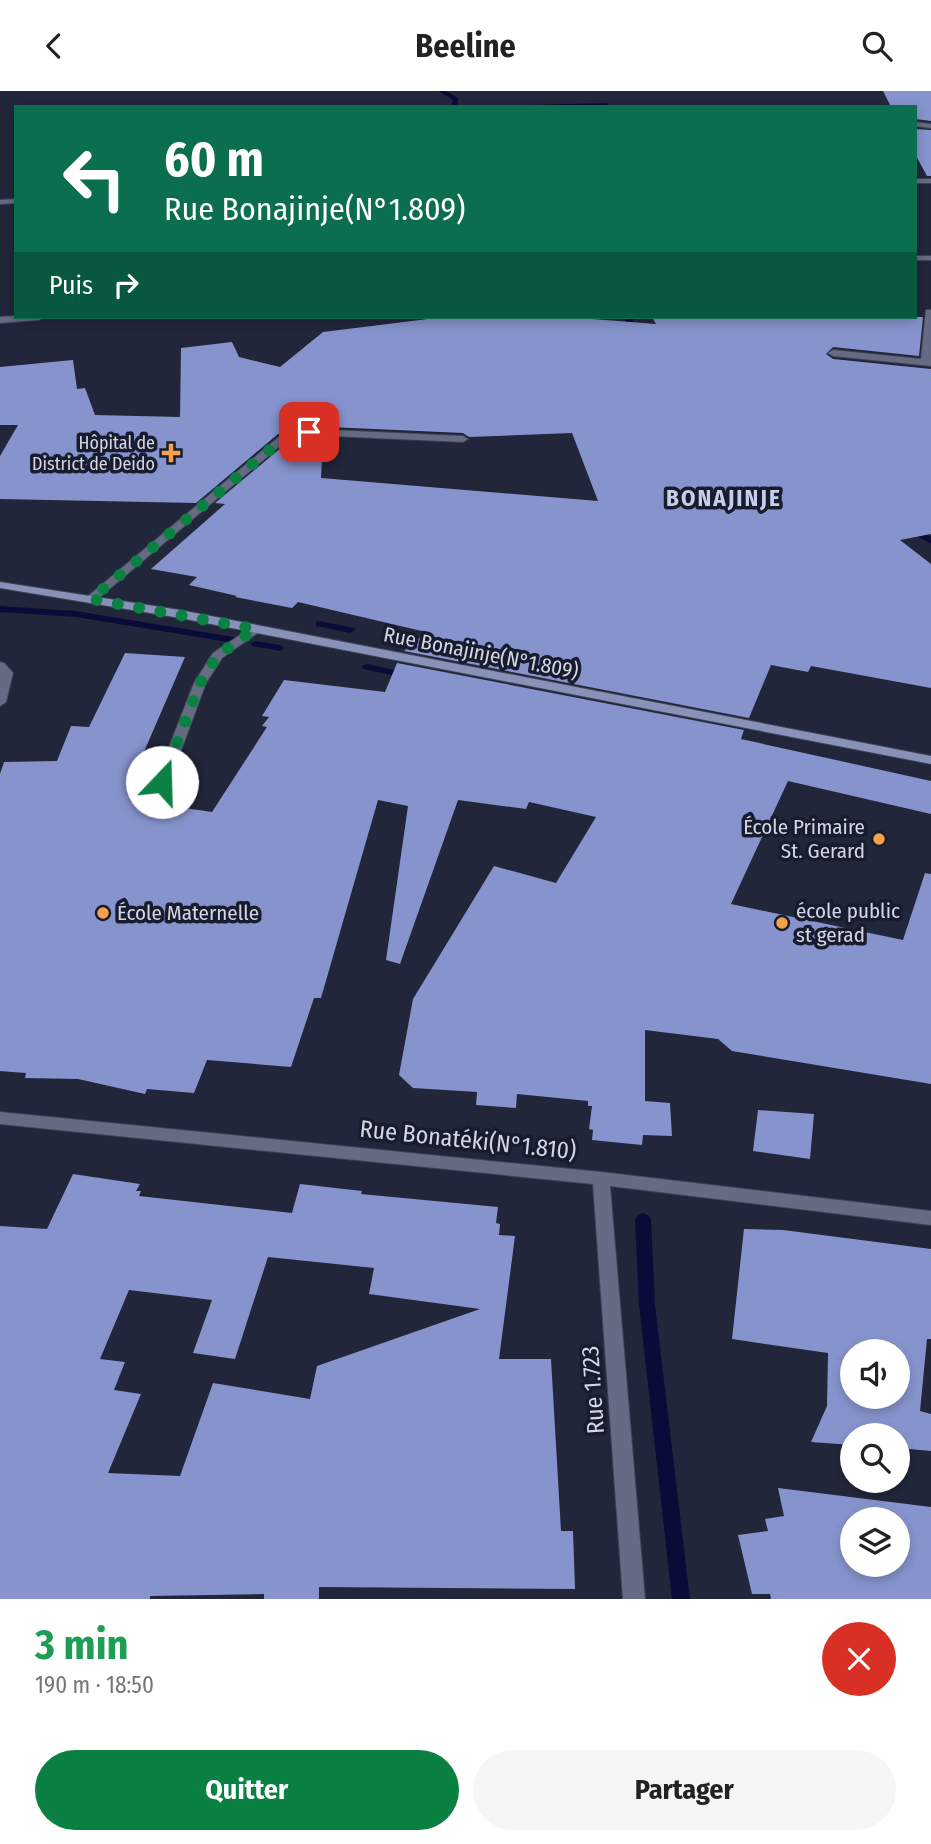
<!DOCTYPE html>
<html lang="fr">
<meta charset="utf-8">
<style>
body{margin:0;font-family:"Fira Sans Condensed",sans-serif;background:#f6f6f6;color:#222;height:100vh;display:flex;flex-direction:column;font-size:26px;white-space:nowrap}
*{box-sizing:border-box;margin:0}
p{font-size:23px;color:#767676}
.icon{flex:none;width:38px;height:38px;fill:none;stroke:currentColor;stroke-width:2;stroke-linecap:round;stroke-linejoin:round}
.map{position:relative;height:1508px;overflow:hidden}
.details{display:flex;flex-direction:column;background:#fff;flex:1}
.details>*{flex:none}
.guide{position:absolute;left:14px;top:14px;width:903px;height:214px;border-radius:0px;box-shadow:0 4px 10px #0003;background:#0b6e4f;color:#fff;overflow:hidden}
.tools{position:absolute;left:840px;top:1248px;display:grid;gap:14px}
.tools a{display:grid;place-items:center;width:70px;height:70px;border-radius:50%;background:#fff;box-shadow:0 4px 10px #0003;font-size:35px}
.pin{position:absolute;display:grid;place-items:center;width:60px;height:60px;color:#fff;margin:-30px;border-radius:14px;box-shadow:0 4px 10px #0006}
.me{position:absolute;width:77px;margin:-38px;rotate:21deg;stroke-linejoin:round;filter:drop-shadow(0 0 5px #0008)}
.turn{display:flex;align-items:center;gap:24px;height:147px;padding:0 35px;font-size:32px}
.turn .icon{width:91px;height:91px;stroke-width:2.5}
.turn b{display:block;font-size:49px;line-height:60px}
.then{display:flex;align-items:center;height:66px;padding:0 35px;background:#0003;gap:14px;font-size:26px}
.round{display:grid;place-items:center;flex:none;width:74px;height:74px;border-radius:37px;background:#f6f6f6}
.head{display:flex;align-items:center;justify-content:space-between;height:119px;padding:0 35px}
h1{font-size:42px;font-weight:700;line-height:52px;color:#1e9e55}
.cta{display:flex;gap:14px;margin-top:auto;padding:14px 35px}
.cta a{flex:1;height:80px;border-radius:42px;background:#0b8043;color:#fff;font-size:28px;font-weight:700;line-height:80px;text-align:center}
.cta a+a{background:#f6f6f6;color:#222}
header{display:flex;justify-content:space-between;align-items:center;height:91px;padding:0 35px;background:#fff;font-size:32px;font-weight:700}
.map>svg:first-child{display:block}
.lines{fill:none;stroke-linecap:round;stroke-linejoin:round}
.stream{fill:#0b0b39;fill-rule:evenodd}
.building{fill:#8693cc;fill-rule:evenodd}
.lane-casing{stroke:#3d4255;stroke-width:2}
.street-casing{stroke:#3d4255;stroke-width:2}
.secondary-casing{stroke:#3d4255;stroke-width:2}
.lane{fill:#656b83;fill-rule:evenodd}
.street{fill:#656b83;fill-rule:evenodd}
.secondary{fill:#8891b8;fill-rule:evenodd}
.route{stroke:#0b8043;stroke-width:12;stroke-dasharray:0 21.6}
.poi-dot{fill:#f7a248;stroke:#181c2f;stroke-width:2.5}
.labels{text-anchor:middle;stroke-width:7;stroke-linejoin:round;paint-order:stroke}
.far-poi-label{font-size:18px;fill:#d3d7e5;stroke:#181c2f;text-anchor:end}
.street-label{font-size:21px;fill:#d3d7e5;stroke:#181c2f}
.poi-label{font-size:21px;fill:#d3d7e5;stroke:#181c2f;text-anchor:start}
.far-district-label{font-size:23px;font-weight:bold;letter-spacing:2px;fill:#c7cee9;stroke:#181c2f}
.near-street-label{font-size:24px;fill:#d3d7e5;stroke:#181c2f}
</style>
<header><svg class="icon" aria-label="back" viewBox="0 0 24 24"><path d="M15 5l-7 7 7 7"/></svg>Beeline<svg class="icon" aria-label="search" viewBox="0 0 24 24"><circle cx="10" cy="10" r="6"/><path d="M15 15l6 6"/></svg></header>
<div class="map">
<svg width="931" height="1508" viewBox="0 0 931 1508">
<rect width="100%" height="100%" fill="#21263a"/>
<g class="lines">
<g class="stream">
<path d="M439,0H446L458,7L457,16H451L453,9Z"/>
<path d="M609,12L607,15L523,16L526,14Z"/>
<path d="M625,226H633V234L641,244L640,246H634L625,234Z"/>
<path d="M907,433L931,446V453L904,438L902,436Z"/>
<path d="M0,515L76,520L234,546L239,549L234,552L76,526L0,521Z"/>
<path d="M320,530L354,537L355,539L350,542L316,535V531Z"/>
<path d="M256,550L280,554L285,557L280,560L252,555L251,553L252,551Z"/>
<path d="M367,573L404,581L405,583L400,586L363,578L362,576L363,574Z"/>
<path d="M643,1122L648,1124L651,1128L655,1214L690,1508H672L639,1214L635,1128L638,1124Z"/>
</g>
</g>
<g class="building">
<path d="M883,0H931V30L915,28V16H891Z"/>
<path d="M915,38L931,39V85H927L915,63Z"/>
<path d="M444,226H567L656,233L652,226H923L919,265L833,256L826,263L833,268L931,278V443L900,449L931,473V597L811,575L808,581L771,574L749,627L404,560L426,541L298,511L292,517L235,506L237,505L189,494L197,486L151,478L225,413L215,412L288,351L323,347L321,387L598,410L572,342L469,346L463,342L308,335L278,343L196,412L0,408V365L18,334H0V276L73,269L77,298L85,297L95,324L180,326L181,257L232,251L239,266L280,276L323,241Z"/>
<path d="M125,562L185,566L140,670L154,671L137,710L212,721L267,636L262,635L269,626L262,625L284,589L385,601L397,572L744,639L741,648L931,690V723L788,690L731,813L903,849L925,782L931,783V993L732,960L718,948L645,939V1010L670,1012L672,1045L643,1044L642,1054L592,1049L593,1039L589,1038L592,1015H588V1010L517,1003L516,1017L476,1014L477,1001L413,997L399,984L413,908L494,775L556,792L596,726L529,711L526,718L458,709L400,873L386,869L408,715L378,709L321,907H314L291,976L207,969L194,1002L147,998L145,1003L78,988L25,987L26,982L0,980V683L4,671L57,670L71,635L89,636Z"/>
<path d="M758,1019L814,1023L810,1068L753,1060Z"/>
<path d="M73,1083L140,1093L136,1100H141L139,1105L292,1122L300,1093L362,1100L361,1103L498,1116L496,1132L500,1133L499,1144L515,1145L499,1268H551L561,1440H573L575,1498L319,1496V1508H264V1503L150,1505V1508H0V1135L47,1138ZM268,1166L374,1177L369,1203L480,1218L317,1275L310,1308L213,1292L180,1385L108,1382L141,1303L114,1299L125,1271L100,1268L129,1199L212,1209L193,1262L235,1268Z"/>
<path d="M744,1138L783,1139L931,1158V1248H927L920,1320L931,1323V1360L898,1357V1344H852V1354L811,1351L827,1315L828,1262L732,1248ZM852,1260H898V1306H852Z"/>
<path d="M778,1397L931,1416V1508H771L770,1503H752L738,1444L768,1440L765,1428L784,1425ZM852,1428H898V1474H852Z"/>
</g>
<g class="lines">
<defs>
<g id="lane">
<path d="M255,534L261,538L259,541L222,567L206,592L169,692L167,695H157L155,692L194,592L213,562Z"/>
<path d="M0,571L4,572L13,582L6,611L0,615Z"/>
</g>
<g id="street">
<path d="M915,31L931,33V37L915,35Z"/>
<rect x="915" y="88" width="16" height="4"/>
<path d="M16,108V112L0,113V109Z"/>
<rect x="915" y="165" width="16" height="4"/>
<path d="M926,219H931V275L833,265L828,262L833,259L921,268Z"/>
<path d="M16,225V226H43L39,229L0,232V226Z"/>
<path d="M309,338L463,345L468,348L463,351L309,344L287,349L95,510H87V506L280,345Z"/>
<path d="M0,1021L601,1081L931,1120V1134L610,1095L645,1508H623L593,1093L0,1033Z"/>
</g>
<path id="secondary" d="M0,491L180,519L931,665V673L180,527L0,497Z"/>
</defs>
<use href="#lane" class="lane-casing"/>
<use href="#street" class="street-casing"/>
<use href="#secondary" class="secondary-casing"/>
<use href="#lane" class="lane"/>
<use href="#street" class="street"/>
<use href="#secondary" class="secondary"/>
</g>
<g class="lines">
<path class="route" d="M162,691L200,592L217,565L255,538L91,508L284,347L309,341"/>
</g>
<g class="poi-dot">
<path d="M167.5 351.5h7v7h7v7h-7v7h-7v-7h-7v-7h7z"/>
<circle cx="879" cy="748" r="7"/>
<circle cx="103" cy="822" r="7"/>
<circle cx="782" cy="832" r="7"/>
</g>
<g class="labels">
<g class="far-poi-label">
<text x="155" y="358">Hôpital de<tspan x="155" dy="21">District de Deido</tspan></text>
</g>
<g class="street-label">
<text transform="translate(481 562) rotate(11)" y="7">Rue Bonajinje(N°1.809)</text>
</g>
<g class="poi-label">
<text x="865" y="743" text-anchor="end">École Primaire<tspan x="865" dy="24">St. Gerard</tspan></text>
<text x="796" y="827">école public<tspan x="796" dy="24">st gerad</tspan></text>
<text x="117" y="829">École Maternelle</text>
</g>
<g class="far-district-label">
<text x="724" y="415">BONAJINJE</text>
</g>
<g class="near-street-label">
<text transform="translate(468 1049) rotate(6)" y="8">Rue Bonatéki(N°1.810)</text>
<text transform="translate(593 1299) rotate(-94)" y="8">Rue 1.723</text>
</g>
</g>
</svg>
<div class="tools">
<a><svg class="icon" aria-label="sound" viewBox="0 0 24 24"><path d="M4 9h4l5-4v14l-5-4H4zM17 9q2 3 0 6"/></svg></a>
<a><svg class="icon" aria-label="search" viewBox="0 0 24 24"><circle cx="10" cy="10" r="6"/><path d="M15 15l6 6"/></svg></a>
<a><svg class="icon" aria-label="layers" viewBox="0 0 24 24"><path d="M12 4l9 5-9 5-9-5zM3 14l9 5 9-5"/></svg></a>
</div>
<div class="pin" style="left:309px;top:341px;background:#d93025"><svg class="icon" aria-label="arrive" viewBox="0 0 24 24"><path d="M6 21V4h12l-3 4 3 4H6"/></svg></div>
<svg class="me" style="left:162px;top:691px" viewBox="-20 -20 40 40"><circle r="19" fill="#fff"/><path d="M0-13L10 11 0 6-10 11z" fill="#0b8043"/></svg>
<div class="guide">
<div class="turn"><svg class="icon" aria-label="left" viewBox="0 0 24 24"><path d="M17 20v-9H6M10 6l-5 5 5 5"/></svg><div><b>60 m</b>Rue Bonajinje(N°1.809)</div></div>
<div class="then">Puis<svg class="icon" aria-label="right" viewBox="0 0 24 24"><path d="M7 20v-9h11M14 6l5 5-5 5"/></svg></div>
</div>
</div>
<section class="details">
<div class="head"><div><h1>3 min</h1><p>190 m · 18:50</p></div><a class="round" style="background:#d93025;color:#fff"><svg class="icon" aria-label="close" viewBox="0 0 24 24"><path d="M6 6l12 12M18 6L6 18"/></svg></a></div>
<div class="cta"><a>Quitter</a><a>Partager</a></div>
</section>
